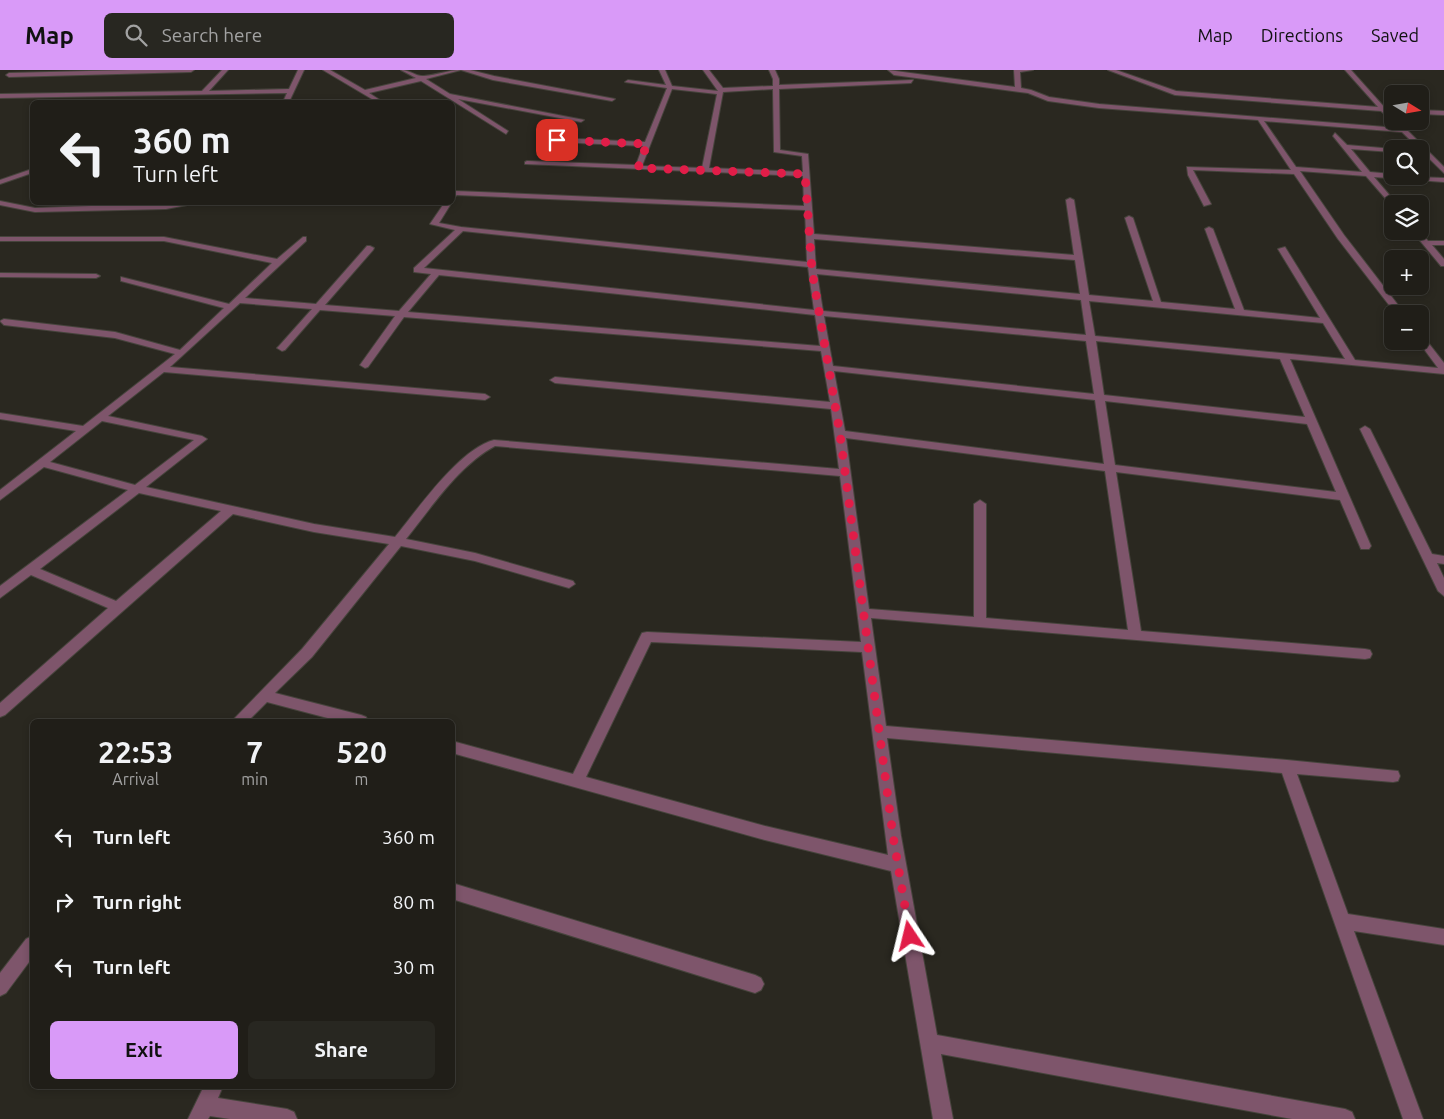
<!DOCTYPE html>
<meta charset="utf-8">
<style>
body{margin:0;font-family:Ubuntu,sans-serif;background:#282721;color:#f1f3f6;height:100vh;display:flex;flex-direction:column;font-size:19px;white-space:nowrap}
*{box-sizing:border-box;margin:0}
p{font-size:16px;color:#a2a2a2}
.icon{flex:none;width:28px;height:28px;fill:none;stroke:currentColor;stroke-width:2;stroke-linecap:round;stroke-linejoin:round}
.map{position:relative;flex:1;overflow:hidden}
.sheet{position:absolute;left:30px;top:649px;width:425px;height:370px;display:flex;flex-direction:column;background:#201e18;border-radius:8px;box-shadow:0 2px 8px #0003,0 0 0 1px #3d3c37}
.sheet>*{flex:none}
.top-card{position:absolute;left:30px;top:30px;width:425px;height:105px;border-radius:8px;box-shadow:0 2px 8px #0003,0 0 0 1px #3d3c37;background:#201e18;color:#f1f3f6;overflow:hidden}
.needle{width:32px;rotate:101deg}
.tools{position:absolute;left:1384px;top:15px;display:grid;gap:10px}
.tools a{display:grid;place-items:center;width:45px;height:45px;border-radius:8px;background:#201e18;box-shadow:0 2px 8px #0003,0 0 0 1px #3d3c37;font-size:25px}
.pin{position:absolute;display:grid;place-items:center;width:42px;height:42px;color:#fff;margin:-21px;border-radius:10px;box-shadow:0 2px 8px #0006}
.me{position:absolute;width:55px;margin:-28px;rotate:350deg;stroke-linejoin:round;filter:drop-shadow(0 0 4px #0008)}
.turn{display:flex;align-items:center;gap:18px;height:105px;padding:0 20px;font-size:22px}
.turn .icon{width:65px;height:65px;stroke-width:2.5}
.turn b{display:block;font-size:35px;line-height:42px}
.eta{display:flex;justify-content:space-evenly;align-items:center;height:85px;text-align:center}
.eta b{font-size:30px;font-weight:700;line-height:35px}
.button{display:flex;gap:10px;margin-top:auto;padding:10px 20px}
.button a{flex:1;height:58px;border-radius:8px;background:#d99af8;color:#111;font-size:20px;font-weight:700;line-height:58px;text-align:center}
.button a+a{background:#282721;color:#f1f3f6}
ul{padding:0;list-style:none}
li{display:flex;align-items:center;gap:15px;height:65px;padding:0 20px}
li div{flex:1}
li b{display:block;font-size:19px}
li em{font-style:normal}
header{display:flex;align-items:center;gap:30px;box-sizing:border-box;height:70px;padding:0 25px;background:#d99af8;color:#111}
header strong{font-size:24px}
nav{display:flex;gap:28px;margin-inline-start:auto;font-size:18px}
.search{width:350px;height:45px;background:#282721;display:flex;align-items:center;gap:12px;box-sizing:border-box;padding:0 18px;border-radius:8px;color:#a2a2a2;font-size:19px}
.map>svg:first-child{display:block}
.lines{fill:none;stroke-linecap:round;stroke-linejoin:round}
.street-casing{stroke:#46443c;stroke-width:2}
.street{fill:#7e556b;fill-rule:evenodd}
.route{stroke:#e11d48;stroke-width:9;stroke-dasharray:0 16.2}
</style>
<header>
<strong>Map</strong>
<div class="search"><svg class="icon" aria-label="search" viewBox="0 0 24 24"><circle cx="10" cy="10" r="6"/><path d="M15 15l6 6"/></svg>Search here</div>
<nav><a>Map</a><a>Directions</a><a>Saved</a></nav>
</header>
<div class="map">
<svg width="1444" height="1049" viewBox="0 0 1444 1049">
<rect width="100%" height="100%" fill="#2a2820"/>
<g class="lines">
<defs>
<g id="street">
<path d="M130,0H194L191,2L9,7L6,5L9,3Z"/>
<path d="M222,0H228L209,21L289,19L298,0H304L289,32H283L287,23L0,28V24L202,21Z"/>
<path d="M323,0H330L365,20L416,8L401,0C410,0 417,7 424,6C437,5 448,0 461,0L426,9L450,24L584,50L581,52L458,29L508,61L506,64L421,11L369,23L383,32H377Z"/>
<path d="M461,0H470L494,6L615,29L612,31L493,10Z"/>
<path d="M659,0H665L672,16L718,21L703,0H709L723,18L773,16V9L769,0H775L779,9V15L913,10L911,13L779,19L780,80L808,84L814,164L1074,185L1066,130L1070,128L1074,130L1089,225L1153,231L1125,148L1129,146L1133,148L1161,232L1235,239L1205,159L1209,157L1213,159L1244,240L1320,248L1278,179L1285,177L1355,290L1438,298L1418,271H1420V265L1423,266L1444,293V304L1290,289L1371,476L1369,479H1361L1340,430L1116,402L1141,561L1365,579L1370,580L1372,584L1370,588L1365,589L871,548L886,656L1287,690L1398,701L1400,706L1398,711L1393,712L1297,704L1348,844L1444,859V875L1354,861L1423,1049H1403L1282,703L887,668L901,766L937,965L1345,1039L1352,1042L1355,1049H1292L941,984L953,1049H933L891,801L765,770L452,683V671L573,704L640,567L642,563L647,562L861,572L840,406L495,376C458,396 432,437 406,469L475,483L573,511L575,514L569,518L475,491L401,476L312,587L275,623L361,645L366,647L368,651H339L267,632L248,651H232L302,579L389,474L314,462L233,444L5,645L0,647V633L108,538L31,505L0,528V516L128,420L44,397L0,430V420L76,361L0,349V343L83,356L175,284L115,268L4,255L0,251L4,249L115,262L180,280L224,238L121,211V207L229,234L272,193L164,171H0V167H164L277,189L303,167H306V171L245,228L316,234L367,176H370L374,178L373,180L325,235L399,241L431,204L414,202V198L455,160L430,154L445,132H452L439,153L461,157L807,192L805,140L457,125L452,129V121H455L804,136L803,106L525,94V92L527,91L636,95L643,76L557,72L554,70L557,68L645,72L667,18L625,12L628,10L666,15ZM672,19L717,24L702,98L642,96ZM773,19L774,82L802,86L803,102L709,98L723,22ZM463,161L808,197L814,240L424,198ZM814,169L1075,190L1080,224L816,199ZM817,204L1081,230L1086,265L823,241ZM439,205L815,245L820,276L408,242ZM1089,231L1323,253L1345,289L1095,266ZM240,233L312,239L279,276L277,278L282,281L285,280L320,240L395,246L360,295L365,298L368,297L404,247L821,281L830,332L555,307L550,310L555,313L831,339L839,399L494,370C459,379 418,439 395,467L314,454L146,417L207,369L202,366L108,346L164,302L485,330L490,327L485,324L170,297ZM824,246L1086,271L1094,324L833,296ZM1096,271L1280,289L1305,347L1104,325ZM834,301L1095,330L1104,394L845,361ZM1105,331L1307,354L1336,422L1115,395ZM102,351L194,370L135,415L50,392ZM846,368L1105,401L1128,560L986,548V434L980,430L974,434V547L869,539ZM139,423L221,441L116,531L40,499ZM651,572L862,582L888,785L765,756L586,707Z"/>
<path d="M888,0L1015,17L1014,0H1033L1020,2L1021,18L1031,20L1049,27L1099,34L1398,58L1397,54H1401L1444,97V103L1402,62L1264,51L1296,97L1362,102L1333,66L1335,63L1347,75L1394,79L1392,82L1351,79L1370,102L1392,104V106L1444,108V112L1374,107L1397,134H1392V136L1366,106L1300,101L1344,165L1405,244H1396L1338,169L1294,104L1193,100L1211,134L1204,136L1188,105L1187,97L1291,100L1258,50L1099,38L1048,31L1028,23L894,5Z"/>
<path d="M1108,0H1116L1176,21L1378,37L1345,0H1351L1385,38H1392V42H1389L1392,46V51L1381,41L1175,25Z"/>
<path d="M1420,40L1444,41V45L1420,44Z"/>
<path d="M32,99V103L0,114V110Z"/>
<path d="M0,131L35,138L203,132L166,139L35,142L0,135Z"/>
<path d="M1412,161H1420L1428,171H1444V175H1432L1444,189V196H1441Z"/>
<path d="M0,203L96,204L100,206L96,208L0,207Z"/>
<path d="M1365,356L1370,359L1432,484L1444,486V494L1437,493L1444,508V526L1438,521L1360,359Z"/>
<path d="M452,813L755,905L761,908L764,914L761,920L755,923L452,829Z"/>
<path d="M32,866V888L6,923L0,926V903L26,869Z"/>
<path d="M204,1016H223L218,1028L287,1039L294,1042L297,1049H230L210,1046L208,1049H188Z"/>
</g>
</defs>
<use href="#street" class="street-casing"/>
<use href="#street" class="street"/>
</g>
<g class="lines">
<path class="route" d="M557,70L647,74L638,98L805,104L812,201L840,364L893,766L910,866"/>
</g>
</svg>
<div class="tools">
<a><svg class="needle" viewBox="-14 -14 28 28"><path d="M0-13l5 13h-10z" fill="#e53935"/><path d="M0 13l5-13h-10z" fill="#a2a2a2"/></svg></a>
<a><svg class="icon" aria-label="search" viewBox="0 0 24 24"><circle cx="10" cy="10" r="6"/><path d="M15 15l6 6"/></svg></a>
<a><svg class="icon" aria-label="layers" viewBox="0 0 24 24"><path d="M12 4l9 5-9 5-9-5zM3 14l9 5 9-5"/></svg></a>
<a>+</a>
<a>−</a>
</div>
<div class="pin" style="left:557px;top:70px;background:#d93025"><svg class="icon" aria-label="arrive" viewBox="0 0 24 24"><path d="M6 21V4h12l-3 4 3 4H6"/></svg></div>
<svg class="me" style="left:910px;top:866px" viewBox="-20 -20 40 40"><path d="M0-17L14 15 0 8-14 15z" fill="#e11d48" stroke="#fff" stroke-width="4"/></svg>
<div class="top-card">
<div class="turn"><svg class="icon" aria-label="left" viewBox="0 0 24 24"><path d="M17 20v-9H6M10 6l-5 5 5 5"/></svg><div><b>360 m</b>Turn left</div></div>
</div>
<section class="sheet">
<div class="eta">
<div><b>22:53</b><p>Arrival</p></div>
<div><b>7</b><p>min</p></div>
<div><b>520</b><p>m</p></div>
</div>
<ul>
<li><svg class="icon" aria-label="left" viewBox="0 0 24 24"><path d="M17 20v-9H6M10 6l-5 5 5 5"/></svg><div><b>Turn left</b></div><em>360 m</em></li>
<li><svg class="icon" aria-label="right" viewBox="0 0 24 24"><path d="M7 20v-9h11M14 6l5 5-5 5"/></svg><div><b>Turn right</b></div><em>80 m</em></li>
<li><svg class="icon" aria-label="left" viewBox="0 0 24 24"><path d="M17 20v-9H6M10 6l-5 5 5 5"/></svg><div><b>Turn left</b></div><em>30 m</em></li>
</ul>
<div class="button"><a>Exit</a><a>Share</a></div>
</section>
</div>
